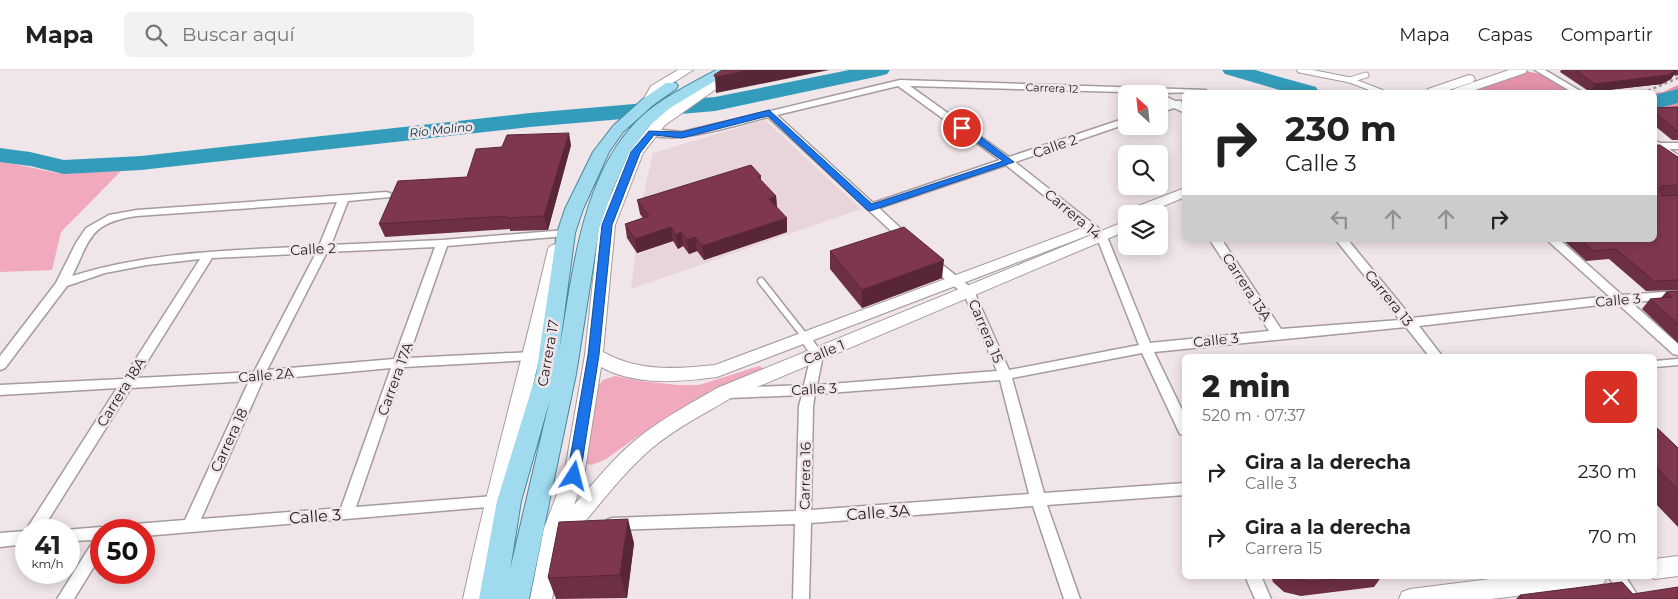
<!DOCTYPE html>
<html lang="es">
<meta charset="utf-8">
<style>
body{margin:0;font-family:Montserrat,sans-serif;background:#f2f2f2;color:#222;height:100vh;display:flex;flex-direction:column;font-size:19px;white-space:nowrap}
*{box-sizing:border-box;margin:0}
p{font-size:16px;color:#767676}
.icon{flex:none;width:28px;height:28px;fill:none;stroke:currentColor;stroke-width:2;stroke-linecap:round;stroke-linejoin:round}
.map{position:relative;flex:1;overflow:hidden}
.details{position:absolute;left:1182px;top:284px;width:475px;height:225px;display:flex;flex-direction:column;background:#fff;border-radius:8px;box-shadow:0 2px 12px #0003}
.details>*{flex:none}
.guide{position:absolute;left:1182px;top:20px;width:475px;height:152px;border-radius:8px;box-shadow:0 2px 12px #0003;background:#fff;color:#222;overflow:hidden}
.needle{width:32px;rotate:333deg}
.fabs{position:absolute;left:1118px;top:15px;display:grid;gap:10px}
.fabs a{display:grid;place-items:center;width:50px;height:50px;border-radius:8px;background:#fff;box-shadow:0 2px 12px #0003;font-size:25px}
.speed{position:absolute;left:15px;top:449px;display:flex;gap:10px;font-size:25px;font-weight:700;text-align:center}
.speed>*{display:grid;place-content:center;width:65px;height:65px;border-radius:50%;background:#fff;box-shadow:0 2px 12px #0003;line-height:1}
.speed small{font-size:12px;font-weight:400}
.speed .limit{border:8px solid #d22;background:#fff;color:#111}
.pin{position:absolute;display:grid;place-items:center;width:42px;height:42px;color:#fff;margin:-21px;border:2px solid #fff;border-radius:50%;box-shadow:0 1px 5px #0007}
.me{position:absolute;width:55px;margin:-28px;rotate:9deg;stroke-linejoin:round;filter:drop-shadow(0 0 4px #0008)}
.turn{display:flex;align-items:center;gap:18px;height:105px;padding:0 20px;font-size:22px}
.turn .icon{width:65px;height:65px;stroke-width:2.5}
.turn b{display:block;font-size:35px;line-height:42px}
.lanes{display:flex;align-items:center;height:48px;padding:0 20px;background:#0003;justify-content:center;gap:25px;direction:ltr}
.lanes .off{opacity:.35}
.round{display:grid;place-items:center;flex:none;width:52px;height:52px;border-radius:8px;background:#f2f2f2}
.headline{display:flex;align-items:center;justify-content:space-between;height:85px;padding:0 20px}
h1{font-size:30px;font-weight:800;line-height:38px}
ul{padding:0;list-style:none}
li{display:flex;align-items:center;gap:15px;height:65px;padding:0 20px}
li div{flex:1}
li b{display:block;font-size:19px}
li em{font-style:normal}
header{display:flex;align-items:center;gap:30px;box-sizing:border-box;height:70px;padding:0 25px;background:#fff;border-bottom:1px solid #e0e0e0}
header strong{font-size:24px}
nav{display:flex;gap:28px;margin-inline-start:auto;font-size:18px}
.search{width:350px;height:45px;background:#f2f2f2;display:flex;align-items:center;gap:12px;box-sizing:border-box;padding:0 18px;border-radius:8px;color:#767676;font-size:19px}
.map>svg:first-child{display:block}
.built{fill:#e8d5da}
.green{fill:#f0a9bd}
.forest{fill:#e392aa}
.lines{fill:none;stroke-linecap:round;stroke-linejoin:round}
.river{fill:#349cbb;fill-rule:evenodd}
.service-far1-casing{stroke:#a59b9e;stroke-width:7}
.service-casing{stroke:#a59b9e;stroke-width:9}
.minor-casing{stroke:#a59b9e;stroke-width:3}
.secondary-casing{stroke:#a59b9e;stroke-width:2}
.primary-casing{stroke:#49879d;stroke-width:2}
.path{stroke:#9b9395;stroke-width:2.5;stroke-dasharray:3 3;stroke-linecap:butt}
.service-far1{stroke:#fff;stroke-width:5}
.service{stroke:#fff;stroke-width:6}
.minor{fill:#fff;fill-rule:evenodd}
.secondary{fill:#fff;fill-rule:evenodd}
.primary{fill:#a0daee;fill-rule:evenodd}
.wall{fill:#6d2f45}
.shaded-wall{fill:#592638}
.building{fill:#7f3750;stroke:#592638}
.route{fill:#1a73e8;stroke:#114b97}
.labels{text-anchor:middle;stroke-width:5;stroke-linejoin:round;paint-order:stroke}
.far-street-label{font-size:11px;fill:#1f1b1c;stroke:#f0e5e8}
.far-water-label{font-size:12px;font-style:italic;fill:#002f3d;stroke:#f0e5e8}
.street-label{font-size:14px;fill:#1f1b1c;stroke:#f0e5e8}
.near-street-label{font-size:16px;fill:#1f1b1c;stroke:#f0e5e8}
</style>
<header>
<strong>Mapa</strong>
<div class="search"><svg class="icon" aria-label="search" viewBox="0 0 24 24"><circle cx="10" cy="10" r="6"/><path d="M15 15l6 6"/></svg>Buscar aquí</div>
<nav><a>Mapa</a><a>Capas</a><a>Compartir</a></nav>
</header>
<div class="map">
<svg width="1678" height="529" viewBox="0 0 1678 529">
<rect width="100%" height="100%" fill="#f0e5e8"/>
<path class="built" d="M765,50L861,139L631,219L641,136L653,83Z"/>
<g class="green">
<path d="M0,91L57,103L121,101L61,162L52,200L0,202Z"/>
<path d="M759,296L763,298V301L638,366L606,389L592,395L586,394L598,316L603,310L615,306L640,311L678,315H699Z"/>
</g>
<g class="forest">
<path d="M1526,1L1544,5L1571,22H1468Z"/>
<path d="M1678,15V40L1655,42V23L1663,22Z"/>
</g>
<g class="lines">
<g class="river">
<path d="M849,0H890L887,4L880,6L715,41L530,57L141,100L64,104L30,96L0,92V78L30,82L64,90L141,86L530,43L715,27Z"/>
<path d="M1222,0H1255L1316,17L1319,22H1286L1225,4Z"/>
<path d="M1678,19V33L1655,39V25Z"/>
</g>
<defs>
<g id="service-far1">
<path d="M1300,0L1350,10L1381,22"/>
<path d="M1350,10L1366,5"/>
</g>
<g id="service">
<path d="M761,211L806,268"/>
<path d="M1655,294L1678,292"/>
</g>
<g id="minor">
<path d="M1535,0H1545L1582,22H1572Z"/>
<path d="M900,10L1206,20L1207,22L1159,23L1175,31H1181L1182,34L1185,36V43L1174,38L1159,43V37L1167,34L1159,30V24H1157L1159,23L910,16L1009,87L1126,48V54L1015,92L1106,164L1150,273L1269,261L1210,170H1222L1281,259L1400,250L1336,170H1348L1412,248L1609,226L1547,170H1560L1622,225L1678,221V229L1631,232L1678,274V285L1673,284L1617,233L1419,256L1442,286H1429L1406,257L1154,282L1185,346V365L1180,364L1178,360L1142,283L1012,308L1044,423L1185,413V425L1047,435L1080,529H1064L1033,436L811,453L809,529H793L795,454L612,460L607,458L604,454L607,450L612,448L796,441L799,336L802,325L729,328L724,326L722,323L724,320L729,318L804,315L811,285L800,269L802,266H810L823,285L817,315L997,301L964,224L927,195L925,192L927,189H935L973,219L1009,300L1139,275L1097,168L1006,95L879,138L911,168L913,170L907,173L903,172L768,47C744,53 666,78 647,62L652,59L682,62ZM898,16L1000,90L873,133L777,45ZM1000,310L1029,424L811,440L813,336L815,324Z"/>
<path d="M1655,71L1660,73H1678V79H1669L1678,85V93L1655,78Z"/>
<path d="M386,122L390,123L391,125L390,127L348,131L331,175L442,170L566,160L572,163L566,166L447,176L408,288L532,282L537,283L538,286L537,289L532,290L404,297L356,437L494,426L499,428L501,432L499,436L144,466V460H127L130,455L135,454L185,450L249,311L131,318L42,460H26L117,318L0,325V315L123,309L200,189L147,195L105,203L67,216L5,298L0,300V286L56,213L76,173L86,158L109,145L137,140ZM337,132L319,176C236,180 152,181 72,206C91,168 89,153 137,146ZM435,177L394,289L267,300L327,182ZM316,183L254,302L137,308L212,188ZM391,298L341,438L201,449L263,310Z"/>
<path d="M101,457L107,460H101V485L74,529H57L94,470L69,471V460H65Z"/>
<path d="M26,461V474L0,477V463Z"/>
<path d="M1245,506H1261L1271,529H1255Z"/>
<path d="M1608,506H1625L1640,529H1623Z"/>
</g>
<g id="secondary">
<path d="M678,0H693L660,21L653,35H643L642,32L651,16Z"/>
<path d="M729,0H743L665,55L643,83L615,155L603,282C639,302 676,299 715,295L1079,159H1089L1092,162L1089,165L717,307C679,312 636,316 601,297L584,406L574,435C595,412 614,387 638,368C663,348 690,334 717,318L1121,153L1126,151V161L731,328C704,344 676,358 652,378C624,402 601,433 577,461L564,465L552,529H530L544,458L564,406L585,285L599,155L608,132L629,82L655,49L680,30Z"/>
<path d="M1509,0H1527L1525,3L1469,22H1452L1454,19Z"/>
<path d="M1469,5L1473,6L1475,9L1473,12L1443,22H1426L1428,19Z"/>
<path d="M1185,118V127L1144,144H1126V148L1122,144L1125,141Z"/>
<path d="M556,174L562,176L564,179C539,296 508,412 485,529H463C488,412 521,296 548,179L550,176Z"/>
<path d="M1678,486V506L1655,509L1648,506H1655V489Z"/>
<path d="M1514,506H1607L1604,513L1596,516L1491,529H1399L1402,522L1410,519Z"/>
</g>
<path id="primary" d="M716,0H733L670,38L649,56L628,85L612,121L599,159L576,304L529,529H479L497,431L536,305L557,163L565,139L593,82L613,56L643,29L666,13H676L678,16L676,19L653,35L623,62L609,82L583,139L575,163L559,282C573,205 580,107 639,49C661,28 689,15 716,0ZM550,329L510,500L521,431Z"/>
</defs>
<use href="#service-far1" class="service-far1-casing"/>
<use href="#service" class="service-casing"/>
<use href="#minor" class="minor-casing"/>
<use href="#secondary" class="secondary-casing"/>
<use href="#primary" class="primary-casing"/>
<path class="path" d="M1606,22L1647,21L1678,8"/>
<use href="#service-far1" class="service-far1"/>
<use href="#service" class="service"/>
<use href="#minor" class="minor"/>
<use href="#secondary" class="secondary"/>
<use href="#primary" class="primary"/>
</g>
<g class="wall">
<path d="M1561,0H1678V5L1676,6L1674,5L1671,9L1662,14L1590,22L1560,2Z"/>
<path d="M1678,37V70H1672L1655,56V38Z"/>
<path d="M571,75L548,160L510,161V159L385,167L379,154L467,107Z"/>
<path d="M1655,75L1678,87V220L1646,221L1609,189L1586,191L1563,170H1655Z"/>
<path d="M761,106V111L776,126L777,137L787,162L704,190L697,181L689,184L683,176L678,179L673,171L637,183L627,168L625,154L643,148L640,144L637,130Z"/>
<path d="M830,181L942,208L862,238L830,199Z"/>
<path d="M1678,221V273L1642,239L1650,229L1661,228L1666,222Z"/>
<path d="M1655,356L1678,378V457L1655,433Z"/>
<path d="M634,473L627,528L556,529L548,508Z"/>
<path d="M1271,506H1382L1374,517L1301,526L1284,522L1273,512Z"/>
<path d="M1633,524L1678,529H1516L1520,525Z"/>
</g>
<g class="shaded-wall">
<path d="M749,0H829L716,23L715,7Z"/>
<path d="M1677,0L1671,9L1662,14L1590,22L1595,14Z"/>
<path d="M569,63L571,75L548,160L544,146Z"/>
<path d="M776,126L777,140L769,129Z"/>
<path d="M787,148V162L704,190L702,176Z"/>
<path d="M671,157L673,171L637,183L635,169Z"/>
<path d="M681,162L683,176L678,179L676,165Z"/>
<path d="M695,167L697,181L689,184L687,170Z"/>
<path d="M944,190L942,208L862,238V220Z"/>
<path d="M628,449L634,473L627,528L620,505Z"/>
</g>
<g class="building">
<path d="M722,0H749L715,7L714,5Z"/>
<path d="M1575,0H1677L1668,5L1595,14Z"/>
<path d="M1678,37V61H1677L1655,43V38Z"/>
<path d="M569,63L544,146L506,148L507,146L379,154L398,111L467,107L476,79L502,77L507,65Z"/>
<path d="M1655,75H1660L1678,87V115L1662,116L1660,118L1662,126L1678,125V210L1654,211L1616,179L1594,181L1581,170H1655Z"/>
<path d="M751,95L761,106L758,107L776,126L769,129L787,148L702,176L695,167L687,170L681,162L676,165L671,157L635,169L625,154L649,146L637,130Z"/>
<path d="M904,157L944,190L862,220L830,181Z"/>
<path d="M1678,221V254L1650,229L1672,227L1666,222Z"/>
<path d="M1655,356L1678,378V420L1655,396Z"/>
<path d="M628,449L620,505L548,508L559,452Z"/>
<path d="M1291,506H1357L1310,512L1293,508Z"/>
<path d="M1622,512L1633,524L1678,517V529H1522L1520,525Z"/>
</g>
<path class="route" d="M769,40L872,134L1003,91L959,60V56H966L1014,92L870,141L867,140L768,46L682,68L654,65L640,83L612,155L599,285L580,406L579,410L574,411L569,410L567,406L588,285L602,155L631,82L649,61L682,62Z"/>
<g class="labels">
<g class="far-street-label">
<text transform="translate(1052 18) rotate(2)" y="4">Carrera 12</text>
</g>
<g class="far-water-label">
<text transform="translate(441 60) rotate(-6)" y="4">Río Molino</text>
</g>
<g class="street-label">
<text transform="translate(1055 76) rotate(-19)" y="5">Calle 2</text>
<text transform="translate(1073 144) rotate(40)" y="5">Carrera 14</text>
<text transform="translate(313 179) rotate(-3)" y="5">Calle 2</text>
<text transform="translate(1247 217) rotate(57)" y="5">Carrera 13A</text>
<text transform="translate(1389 228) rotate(51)" y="5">Carrera 13</text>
<text transform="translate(1618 230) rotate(-5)" y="5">Calle 3</text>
<text transform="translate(986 261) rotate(67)" y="5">Carrera 15</text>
<text transform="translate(1216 270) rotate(-6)" y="5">Calle 3</text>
<text transform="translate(824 282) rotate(-22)" y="5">Calle 1</text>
<text transform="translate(548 283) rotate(-80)" y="5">Carrera 17</text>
<text transform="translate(266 305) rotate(-5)" y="5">Calle 2A</text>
<text transform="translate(395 309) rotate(-70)" y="5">Carrera 17A</text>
<text transform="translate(814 319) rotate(-3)" y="5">Calle 3</text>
<text transform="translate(121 322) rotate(-58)" y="5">Carrera 18A</text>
<text transform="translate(229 370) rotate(-65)" y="5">Carrera 18</text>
<text transform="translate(805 406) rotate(-89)" y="5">Carrera 16</text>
</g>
<g class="near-street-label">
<text transform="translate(878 442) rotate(-4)" y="6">Calle 3A</text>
<text transform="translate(315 446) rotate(-4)" y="6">Calle 3</text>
</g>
</g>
</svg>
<div class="fabs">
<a><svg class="needle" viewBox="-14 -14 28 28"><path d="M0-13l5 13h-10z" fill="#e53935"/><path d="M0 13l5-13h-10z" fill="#767676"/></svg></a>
<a><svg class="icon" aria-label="search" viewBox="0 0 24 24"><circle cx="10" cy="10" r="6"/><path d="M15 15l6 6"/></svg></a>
<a><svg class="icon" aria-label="layers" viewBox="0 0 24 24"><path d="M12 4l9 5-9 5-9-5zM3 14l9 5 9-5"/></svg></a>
</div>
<div class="speed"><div>41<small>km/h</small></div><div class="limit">50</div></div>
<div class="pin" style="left:962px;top:58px;background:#d93025"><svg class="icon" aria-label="arrive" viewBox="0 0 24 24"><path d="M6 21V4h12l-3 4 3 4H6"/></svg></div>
<svg class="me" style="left:574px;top:406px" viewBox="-20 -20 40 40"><path d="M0-17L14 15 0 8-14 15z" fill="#1a73e8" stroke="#fff" stroke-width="4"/></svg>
<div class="guide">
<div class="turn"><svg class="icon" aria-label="right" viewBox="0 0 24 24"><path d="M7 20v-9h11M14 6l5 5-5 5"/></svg><div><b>230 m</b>Calle 3</div></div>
<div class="lanes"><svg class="icon off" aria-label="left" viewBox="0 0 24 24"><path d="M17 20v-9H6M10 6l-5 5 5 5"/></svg><svg class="icon off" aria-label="ahead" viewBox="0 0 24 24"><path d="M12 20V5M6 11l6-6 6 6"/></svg><svg class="icon off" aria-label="ahead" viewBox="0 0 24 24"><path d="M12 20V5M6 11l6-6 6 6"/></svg><svg class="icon" aria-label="right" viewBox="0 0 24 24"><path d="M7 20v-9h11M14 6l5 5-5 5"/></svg></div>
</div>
<section class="details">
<div class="headline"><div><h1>2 min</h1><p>520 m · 07:37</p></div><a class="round" style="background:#d93025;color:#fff"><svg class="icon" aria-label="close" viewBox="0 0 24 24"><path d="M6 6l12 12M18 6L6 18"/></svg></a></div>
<ul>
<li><svg class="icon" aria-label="right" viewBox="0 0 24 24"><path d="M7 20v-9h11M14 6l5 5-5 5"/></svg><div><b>Gira a la derecha</b><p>Calle 3</p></div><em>230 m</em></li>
<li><svg class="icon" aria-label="right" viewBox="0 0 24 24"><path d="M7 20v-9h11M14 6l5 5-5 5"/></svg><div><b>Gira a la derecha</b><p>Carrera 15</p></div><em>70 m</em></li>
</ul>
</section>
</div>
